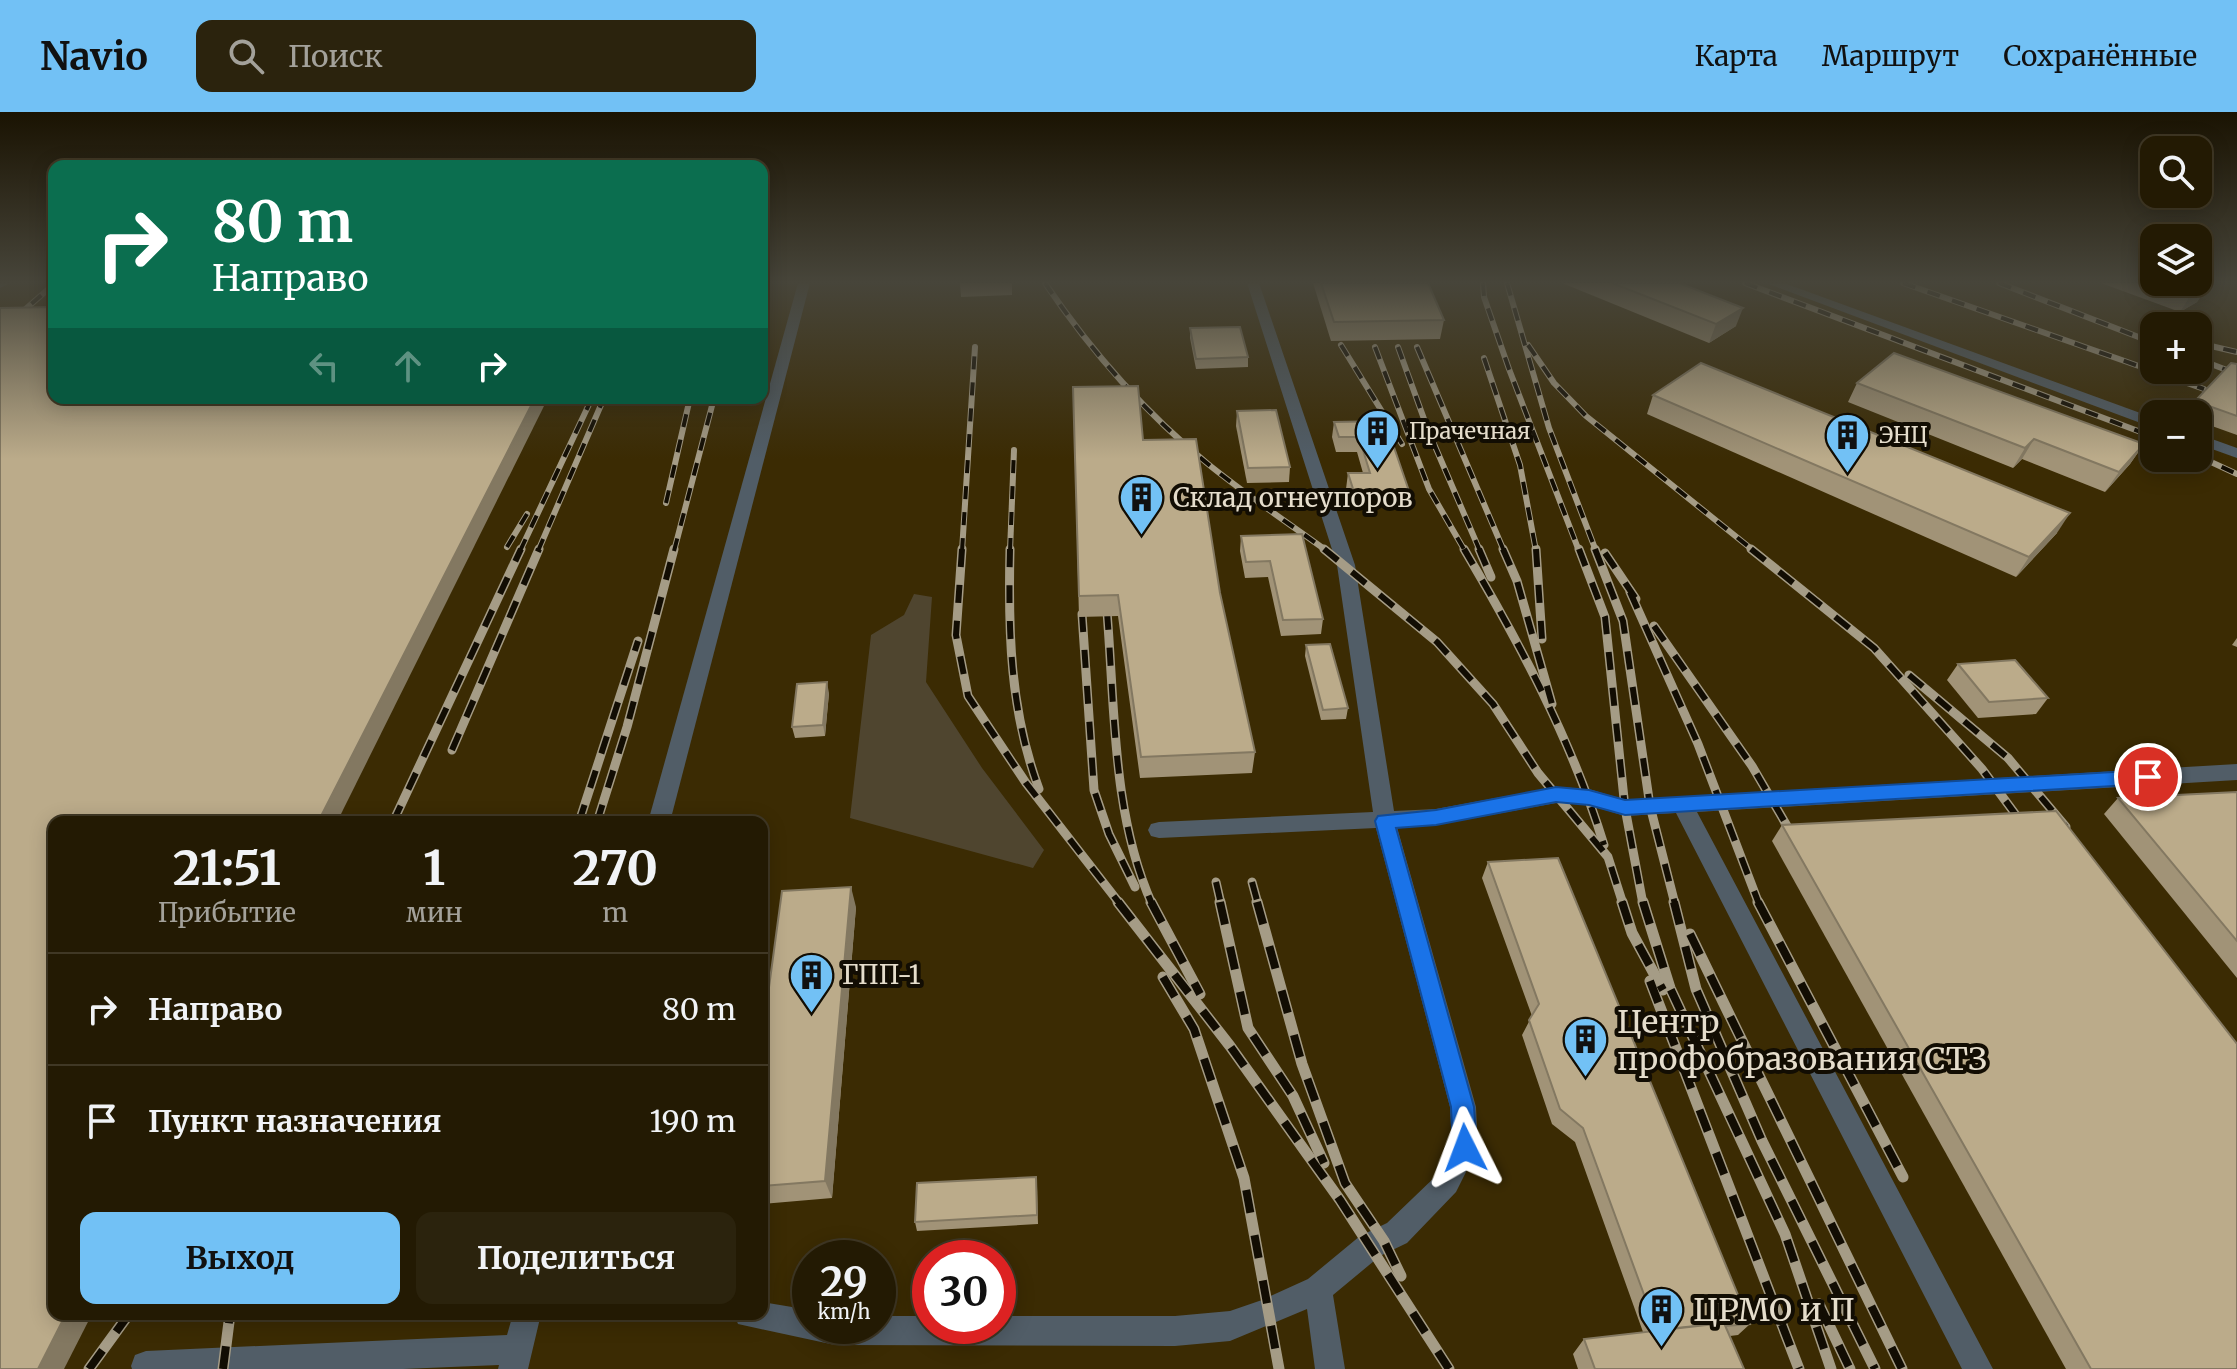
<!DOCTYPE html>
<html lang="ru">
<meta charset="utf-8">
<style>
body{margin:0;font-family:Merriweather,serif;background:#2b230d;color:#f1f3f6;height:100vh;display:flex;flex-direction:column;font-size:30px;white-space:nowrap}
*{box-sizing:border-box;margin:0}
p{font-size:26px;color:#a3a19a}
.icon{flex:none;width:44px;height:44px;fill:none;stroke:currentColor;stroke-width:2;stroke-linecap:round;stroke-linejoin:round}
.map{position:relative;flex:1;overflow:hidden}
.details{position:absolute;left:48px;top:704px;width:720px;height:504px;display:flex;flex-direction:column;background:#231a03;border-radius:16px;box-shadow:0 4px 20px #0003,0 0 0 2px #403825}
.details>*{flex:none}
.hud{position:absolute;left:48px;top:48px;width:720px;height:244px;border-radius:16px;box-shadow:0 4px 20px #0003,0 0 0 2px #403825;background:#0b6e4f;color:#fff;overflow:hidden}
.tools{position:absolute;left:2140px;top:24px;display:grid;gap:16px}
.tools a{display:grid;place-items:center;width:72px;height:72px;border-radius:16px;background:#231a03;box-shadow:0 4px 20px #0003,0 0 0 2px #403825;font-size:40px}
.speed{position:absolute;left:792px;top:1128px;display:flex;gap:16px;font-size:40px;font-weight:700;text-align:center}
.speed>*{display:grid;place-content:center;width:104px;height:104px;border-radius:50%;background:#231a03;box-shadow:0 4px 20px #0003,0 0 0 2px #403825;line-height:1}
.speed small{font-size:20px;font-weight:400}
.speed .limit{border:12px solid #d22;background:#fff;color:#111}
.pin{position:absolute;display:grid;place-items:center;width:68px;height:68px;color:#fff;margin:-34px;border:4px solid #fff;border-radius:50%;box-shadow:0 2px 8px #0007}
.me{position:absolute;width:88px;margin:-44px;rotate:357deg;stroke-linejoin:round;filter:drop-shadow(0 0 6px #0008)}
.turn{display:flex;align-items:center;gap:28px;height:168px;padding:0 32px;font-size:36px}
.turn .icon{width:104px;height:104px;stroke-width:2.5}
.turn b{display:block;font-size:56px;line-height:68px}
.lanes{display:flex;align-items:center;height:76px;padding:0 32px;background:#0003;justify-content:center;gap:40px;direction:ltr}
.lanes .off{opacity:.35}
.eta{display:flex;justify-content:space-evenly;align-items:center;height:136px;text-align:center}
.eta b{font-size:48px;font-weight:700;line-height:56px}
.button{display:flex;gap:16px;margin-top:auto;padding:16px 32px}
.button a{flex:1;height:92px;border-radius:16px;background:#72c1f5;color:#111;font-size:32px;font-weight:700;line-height:92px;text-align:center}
.button a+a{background:#2b230d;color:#f1f3f6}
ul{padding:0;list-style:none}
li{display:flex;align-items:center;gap:24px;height:112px;padding:0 32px;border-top:2px solid #403825}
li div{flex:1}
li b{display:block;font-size:30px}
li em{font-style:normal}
header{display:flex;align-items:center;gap:48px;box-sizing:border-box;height:112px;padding:0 40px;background:#72c1f5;color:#111}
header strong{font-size:38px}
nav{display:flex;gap:44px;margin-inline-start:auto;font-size:28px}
.search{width:560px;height:72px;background:#2b230d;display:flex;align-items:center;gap:20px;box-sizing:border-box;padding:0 28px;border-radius:16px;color:#a3a19a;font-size:30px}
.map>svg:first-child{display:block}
.built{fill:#3b2b03;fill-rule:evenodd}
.green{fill:#4f452f}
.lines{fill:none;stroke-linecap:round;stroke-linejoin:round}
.minor{fill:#515d67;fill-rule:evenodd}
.rail-far2-casing{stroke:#a59c86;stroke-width:6}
.rail-far1-casing{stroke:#a59c86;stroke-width:9}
.rail-casing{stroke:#a59c86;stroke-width:11}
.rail-far2{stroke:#120d03;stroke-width:4;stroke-dasharray:13;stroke-linecap:butt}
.rail-far1{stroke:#120d03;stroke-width:6;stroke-dasharray:18;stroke-linecap:butt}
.rail{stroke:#120d03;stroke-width:8;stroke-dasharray:23;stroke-linecap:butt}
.wall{fill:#a19377}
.shaded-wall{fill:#837861}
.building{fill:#bbab8a;stroke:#837861;stroke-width:2}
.route{fill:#1a73e8;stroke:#114b97;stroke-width:2}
.labels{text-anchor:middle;stroke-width:8;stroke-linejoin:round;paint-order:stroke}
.far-poi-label{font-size:22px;fill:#e5ddcc;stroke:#120d03;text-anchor:start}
.poi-label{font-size:26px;fill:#e5ddcc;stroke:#120d03;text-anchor:start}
.near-poi-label{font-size:32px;fill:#e5ddcc;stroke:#120d03;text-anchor:start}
</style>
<header>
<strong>Navio</strong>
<div class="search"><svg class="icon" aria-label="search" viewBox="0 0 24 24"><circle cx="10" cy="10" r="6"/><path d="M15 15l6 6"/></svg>Поиск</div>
<nav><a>Карта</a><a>Маршрут</a><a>Сохранённые</a></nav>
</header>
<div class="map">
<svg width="2237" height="1257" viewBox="0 0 2237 1257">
<rect width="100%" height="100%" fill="#2f2304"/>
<path class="built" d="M0,171H54V286H762V171H2237V1257H0ZM2154,214H2198V258H2154ZM2154,302H2198V346H2154ZM54,710H762V1202H54ZM810,1146H878V1214H810ZM930,1146H998V1214H930Z"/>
<path class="green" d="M914,482L932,485L926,570L982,656L1044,738L1033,756L850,706L871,523L904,503Z"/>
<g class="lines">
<g class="minor">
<path d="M0,171H10L0,176Z"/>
<path d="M798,171H810L670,710H648Z"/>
<path d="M1247,171H1259L1355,453L1394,699L1436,697L1556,675L1589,677L1625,688L2237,652V668L1697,700L1993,1257H1962L1676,701L1625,704L1589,693L1556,691L1436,713L1397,715L1476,995L1478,1036L1456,1080L1407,1131L1380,1144L1333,1183L1345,1257H1315L1307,1197L1230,1229L1175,1234L835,1233L738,1212L734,1202H762V1190L810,1198V1214H878V1204H930V1214H998V1204H1175L1230,1199L1262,1188L1308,1167L1360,1124L1387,1111L1438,1062L1452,1035L1450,995L1376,716L1159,726L1151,724L1148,718L1151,712L1159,710L1373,700L1337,453Z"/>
<path d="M1766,171H1784L2154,306V316Z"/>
<path d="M2198,322L2237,336V346L2198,332Z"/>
<path d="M513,1202H541L528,1257H498L499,1253L403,1257H132L131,1254L135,1243L146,1239L507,1223Z"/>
</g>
<defs>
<g id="rail-far2">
<path d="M1045,171C1091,239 1144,300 1208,352C1246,383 1287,410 1327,439"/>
<path d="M1483,171L1484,185L1509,257L1579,439"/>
<path d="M1507,171L1549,316L1596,439"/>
<path d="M1745,171L2154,325"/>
<path d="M1903,171L2204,277"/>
<path d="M1999,171L2154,231"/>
<path d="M12,209L54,172"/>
<path d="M2198,231L2237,240"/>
<path d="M1341,233L1402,332"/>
<path d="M1528,233L1554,271L1586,304L1754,439"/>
<path d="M1375,235L1429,377L1465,439"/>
<path d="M1398,235L1428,318L1480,439"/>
<path d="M1417,235L1504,439"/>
<path d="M1484,246L1520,353L1536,439"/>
<path d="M2198,247L2237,262"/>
<path d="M2198,344L2237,362"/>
<path d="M666,391L690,286"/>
<path d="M507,435L527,402"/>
<path d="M520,439L592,286"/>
<path d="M538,439L604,286"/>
<path d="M674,439L714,286"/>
<path d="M962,439L975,235"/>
<path d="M1010,439L1014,338"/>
</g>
<g id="rail-far1">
<path d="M962,437L956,523L968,584L1026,671L1120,792"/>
<path d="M1010,437C1008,520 1010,599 1039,677"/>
<path d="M1324,437L1437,530L1493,592L1538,661L1608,745L1623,792"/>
<path d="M1464,437C1519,530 1572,629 1604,733"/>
<path d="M1479,437L1491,465"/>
<path d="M1503,437L1517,469L1552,592"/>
<path d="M1536,437L1542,527"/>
<path d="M1579,437L1605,505L1625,696L1643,792"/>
<path d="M1595,437L1623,509L1650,694L1675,792"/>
<path d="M1751,437L1874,536L1982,657L2027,718"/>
<path d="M1605,441L1636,487"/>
<path d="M1630,480L1698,632L1759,792"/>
<path d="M1107,500C1115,597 1112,702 1152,792"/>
<path d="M1082,502L1094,678L1109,722L1135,775"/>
<path d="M1654,514L1752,654L1797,731"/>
<path d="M1909,563L2008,646L2066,715"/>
<path d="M452,638L539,437"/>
<path d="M393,710L521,437"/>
<path d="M579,710L638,529"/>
<path d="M597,710L627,615L674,437"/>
<path d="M1216,770L1221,792"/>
<path d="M1252,770L1258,792"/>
</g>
<g id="rail">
<path d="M1118,790L1230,934L1340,1088L1449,1257"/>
<path d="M1151,790L1200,882"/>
<path d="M1220,790L1248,916L1293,984L1324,1051"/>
<path d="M1257,790L1302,952L1345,1071L1384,1129L1401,1164"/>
<path d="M1622,790L1632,821L1663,878"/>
<path d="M1643,790L1670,876L1785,1122L1831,1257"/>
<path d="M1674,790L1696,877L1762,1029L1875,1257"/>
<path d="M1758,790L1903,1065"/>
<path d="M1690,822L1902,1257"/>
<path d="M1163,865L1194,917L1244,1066L1279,1257"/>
<path d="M1650,869L1799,1257"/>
<path d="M1819,1192L1850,1257"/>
<path d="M89,1257L129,1202"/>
<path d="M223,1257L230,1202"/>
</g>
</defs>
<use href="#rail-far2" class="rail-far2-casing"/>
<use href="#rail-far1" class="rail-far1-casing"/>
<use href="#rail" class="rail-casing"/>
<use href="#rail-far2" class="rail-far2"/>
<use href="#rail-far1" class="rail-far1"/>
<use href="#rail" class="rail"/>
</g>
<g class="wall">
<path d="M960,171H1012V183L961,185Z"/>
<path d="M1313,171H1428L1444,208L1440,227L1331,229Z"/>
<path d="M1562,171H1679L1736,214L1709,231Z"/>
<path d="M2101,171H2192L2206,176L2197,190L2180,200Z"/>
<path d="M1190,216L1248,245V255L1196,257L1190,226Z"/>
<path d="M2237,252V323L2198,309V302H2186L2195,289Z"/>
<path d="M1857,271L2144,332L2130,352L2105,380L2022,347L2013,356L1848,290Z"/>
<path d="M1073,275L1143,328L1220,481L1255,640L1252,661L1140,666L1118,504L1079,505Z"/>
<path d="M1653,283L2057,421L2016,465L1647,302Z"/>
<path d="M1237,299L1290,355L1289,370L1247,371L1236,314Z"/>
<path d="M1385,309L1409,379L1406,394L1351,395L1346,377L1348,361H1363L1357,340H1336L1332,325L1334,310Z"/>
<path d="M1302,422L1323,507L1321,522L1281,524L1268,465L1245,466L1240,439L1241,424Z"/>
<path d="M2237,526V535L2232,533Z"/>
<path d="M1306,533L1348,596L1346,607L1321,608L1305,544Z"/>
<path d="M1958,552L2048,586L2036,602L1978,606L1947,568Z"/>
<path d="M829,581L825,624L795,626L792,615Z"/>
<path d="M2237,680V866L2104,702L2118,686Z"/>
<path d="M1782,713L2237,1257H2066L1772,729Z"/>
<path d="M1488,750L1750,1212L1738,1223L1730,1224L1744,1257H1578L1573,1242L1584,1227L1643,1220L1575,1030L1552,1012L1522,923L1532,904L1482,766Z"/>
<path d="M856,795L832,1086L762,1092V927Z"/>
<path d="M1037,1074L1038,1112L917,1119L915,1110Z"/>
</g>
<g class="shaded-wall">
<path d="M2206,176L2197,190L2180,200L2189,186Z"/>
<path d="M1743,196L1736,214L1709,231L1716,212Z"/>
<path d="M535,286H548L337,710H318Z"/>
<path d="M2034,327L2022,347L2013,356L2025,336Z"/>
<path d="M2144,332L2130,352L2105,380L2119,360Z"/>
<path d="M2070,401L2057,421L2016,465L2029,445Z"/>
<path d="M827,570L829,581L825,624L823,613Z"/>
<path d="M851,775L856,795L832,1086L825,1069Z"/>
<path d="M66,1202H92L64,1257H38Z"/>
</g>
<g class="building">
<path d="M1321,171H1428L1444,208L1334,210Z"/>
<path d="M1612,171H1679L1743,196L1716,212Z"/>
<path d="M2149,171H2192L2206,176L2189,186Z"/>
<path d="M54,195V286H535L318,710H54V1202H66L38,1257H0V196Z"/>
<path d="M1240,215L1248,245L1196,247L1190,216Z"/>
<path d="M1894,241L2144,332L2119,360L2034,327L2025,336L1857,271Z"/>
<path d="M1701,251L2070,401L2029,445L1653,283Z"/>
<path d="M2231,251L2237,252V304L2195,289Z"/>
<path d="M1138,274L1143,328L1196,327L1220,481L1255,640L1141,645L1118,483L1079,484L1073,275Z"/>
<path d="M1276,298L1290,355L1248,356L1237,299Z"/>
<path d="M1385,309L1409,379L1354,380L1348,361H1370L1359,325H1339L1334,310Z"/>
<path d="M1302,422L1323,507L1283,508L1270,449L1246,450L1241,424Z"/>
<path d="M1330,532L1348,596L1323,598L1306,533Z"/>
<path d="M2015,548L2048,586L1989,590L1958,552Z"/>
<path d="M827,570L823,613L792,615L797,572Z"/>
<path d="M2237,680V829L2118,686Z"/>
<path d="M2056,699L2237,932V1257H2091L1782,713Z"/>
<path d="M1558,746L1750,1212L1725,1214L1724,1211L1657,1218L1583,1016L1560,997L1529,908L1539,892L1488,750Z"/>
<path d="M851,775L825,1069L762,1074V927L782,779Z"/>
<path d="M1036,1065L1037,1103L915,1110L917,1071Z"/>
<path d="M1724,1211L1744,1257H1595L1584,1227Z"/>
</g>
<linearGradient id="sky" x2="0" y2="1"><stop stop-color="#1a1302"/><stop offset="0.49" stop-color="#47453a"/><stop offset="1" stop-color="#47453a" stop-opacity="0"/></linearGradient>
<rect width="2237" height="347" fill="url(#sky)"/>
<path class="route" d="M2148,658L2158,665L2148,672L1625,703L1589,693L1556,690L1436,713L1396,716L1474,995L1477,1036L1474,1044L1465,1047L1457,1044L1453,1036L1451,995L1375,709L1378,704L1436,698L1556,675L1589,678L1625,688Z"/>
<defs>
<symbol id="building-pin" viewBox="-11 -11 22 30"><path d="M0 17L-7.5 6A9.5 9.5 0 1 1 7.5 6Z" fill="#72c1f5" stroke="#120d03"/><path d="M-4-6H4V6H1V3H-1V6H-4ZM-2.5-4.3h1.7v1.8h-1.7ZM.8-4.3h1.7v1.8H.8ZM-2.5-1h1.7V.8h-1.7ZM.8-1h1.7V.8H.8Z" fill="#111"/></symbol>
</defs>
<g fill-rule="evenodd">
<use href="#building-pin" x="1352" y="294" width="51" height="69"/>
<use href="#building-pin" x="1822" y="298" width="51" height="69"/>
<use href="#building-pin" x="1116" y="360" width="51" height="69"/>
<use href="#building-pin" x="786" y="838" width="51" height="69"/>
<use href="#building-pin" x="1560" y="902" width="51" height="69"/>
<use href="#building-pin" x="1636" y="1172" width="51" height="69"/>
</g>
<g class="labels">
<g class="far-poi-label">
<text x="1409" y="327">Прачечная</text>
<text x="1879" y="331">ЭНЦ</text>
</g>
<g class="poi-label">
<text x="1173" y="395">Склад огнеупоров</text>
<text x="842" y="872">ГПП-1</text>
</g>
<g class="near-poi-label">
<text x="1617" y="921">Центр<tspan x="1617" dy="37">профобразования СТЗ</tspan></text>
<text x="1693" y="1209">ЦРМО и П</text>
</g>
</g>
</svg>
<div class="tools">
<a><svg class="icon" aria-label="search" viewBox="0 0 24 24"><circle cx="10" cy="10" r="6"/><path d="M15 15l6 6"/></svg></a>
<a><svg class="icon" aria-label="layers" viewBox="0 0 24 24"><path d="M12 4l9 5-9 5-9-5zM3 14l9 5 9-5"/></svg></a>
<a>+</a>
<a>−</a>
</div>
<div class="speed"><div>29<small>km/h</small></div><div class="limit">30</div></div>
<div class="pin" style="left:2148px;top:665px;background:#d93025"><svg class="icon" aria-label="arrive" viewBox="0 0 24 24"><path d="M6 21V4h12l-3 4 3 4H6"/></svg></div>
<svg class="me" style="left:1465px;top:1036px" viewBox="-20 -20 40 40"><path d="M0-17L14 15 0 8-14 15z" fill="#1a73e8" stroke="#fff" stroke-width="4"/></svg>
<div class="hud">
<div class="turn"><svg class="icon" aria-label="right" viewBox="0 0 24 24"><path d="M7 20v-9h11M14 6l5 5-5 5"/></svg><div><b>80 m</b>Направо</div></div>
<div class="lanes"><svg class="icon off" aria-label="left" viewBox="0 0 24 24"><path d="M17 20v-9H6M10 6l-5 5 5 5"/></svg><svg class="icon off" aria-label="ahead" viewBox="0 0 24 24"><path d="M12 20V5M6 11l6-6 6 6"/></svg><svg class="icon" aria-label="right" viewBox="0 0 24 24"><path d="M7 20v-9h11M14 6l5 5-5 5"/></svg></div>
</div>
<section class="details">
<div class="eta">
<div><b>21:51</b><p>Прибытие</p></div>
<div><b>1</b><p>мин</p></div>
<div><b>270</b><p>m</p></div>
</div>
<ul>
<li><svg class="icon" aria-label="right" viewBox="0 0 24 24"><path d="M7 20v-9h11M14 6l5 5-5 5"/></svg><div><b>Направо</b></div><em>80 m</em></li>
<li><svg class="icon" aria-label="arrive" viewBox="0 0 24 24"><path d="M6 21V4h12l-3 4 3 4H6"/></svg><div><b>Пункт назначения</b></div><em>190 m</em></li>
</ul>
<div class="button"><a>Выход</a><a>Поделиться</a></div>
</section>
</div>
